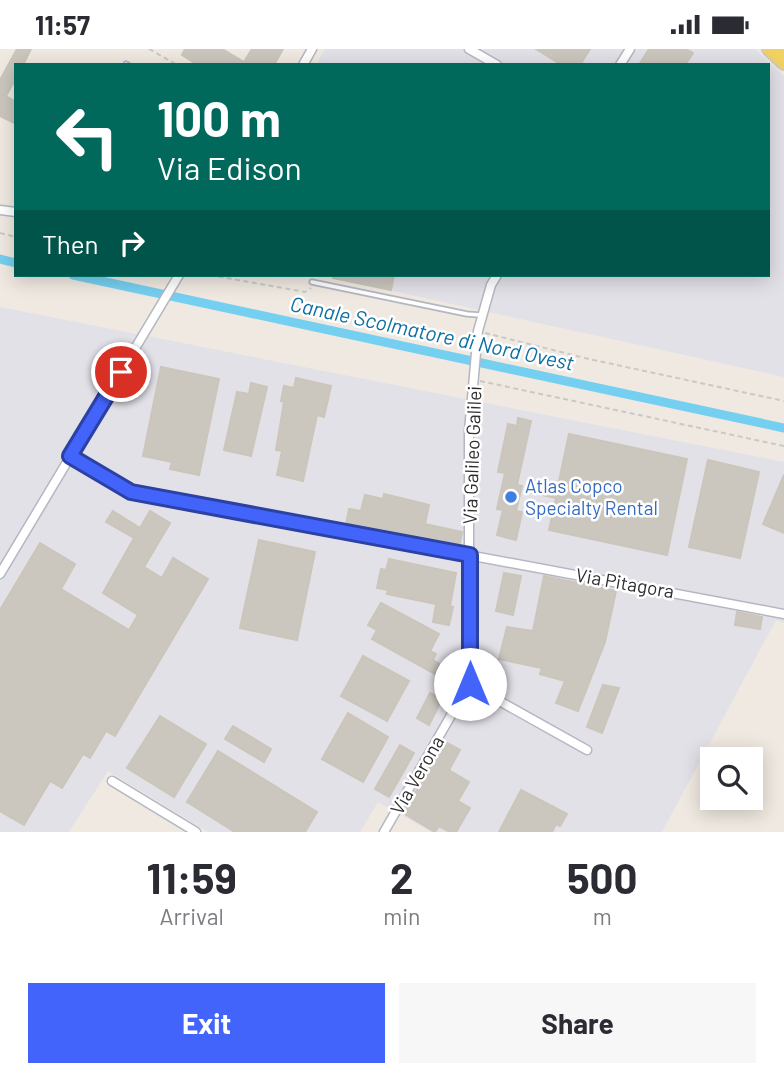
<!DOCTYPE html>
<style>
body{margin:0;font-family:Barlow,sans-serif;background:#f7f7f7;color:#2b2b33;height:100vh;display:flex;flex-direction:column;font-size:26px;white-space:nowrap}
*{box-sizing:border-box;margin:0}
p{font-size:23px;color:#7c7c81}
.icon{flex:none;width:38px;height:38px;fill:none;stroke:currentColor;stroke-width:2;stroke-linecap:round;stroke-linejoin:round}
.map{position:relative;height:783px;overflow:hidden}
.sheet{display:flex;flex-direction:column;background:#fff;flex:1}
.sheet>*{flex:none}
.banner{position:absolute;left:14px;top:14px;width:756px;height:214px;border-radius:0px;box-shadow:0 4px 18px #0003;background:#00695c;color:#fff;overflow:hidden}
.buttons{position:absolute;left:700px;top:698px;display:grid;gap:14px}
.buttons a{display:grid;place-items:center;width:63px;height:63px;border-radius:0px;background:#fff;box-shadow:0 4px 18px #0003;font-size:35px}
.pin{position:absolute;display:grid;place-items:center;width:60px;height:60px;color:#fff;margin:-30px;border:4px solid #fff;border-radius:50%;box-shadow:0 2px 7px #0007}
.me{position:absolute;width:77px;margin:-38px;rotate:0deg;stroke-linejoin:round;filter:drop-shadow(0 0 5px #0008)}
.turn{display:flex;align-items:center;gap:24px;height:147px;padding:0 28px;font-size:32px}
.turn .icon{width:91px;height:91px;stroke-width:2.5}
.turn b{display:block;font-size:49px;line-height:60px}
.then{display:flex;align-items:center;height:66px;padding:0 28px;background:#0003;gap:14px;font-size:26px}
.eta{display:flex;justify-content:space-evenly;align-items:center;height:119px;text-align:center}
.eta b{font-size:42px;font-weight:700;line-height:49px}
.cta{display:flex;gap:14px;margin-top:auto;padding:14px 28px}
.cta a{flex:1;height:80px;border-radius:0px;background:#4264fb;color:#fff;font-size:28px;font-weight:700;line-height:80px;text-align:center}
.cta a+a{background:#f7f7f7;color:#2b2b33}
.status{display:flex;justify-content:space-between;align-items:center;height:49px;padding:0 35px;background:#fff;direction:ltr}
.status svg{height:19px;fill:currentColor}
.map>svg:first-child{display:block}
.industrial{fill:#e3e1e8}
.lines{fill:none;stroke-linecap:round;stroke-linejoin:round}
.canal{stroke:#75cff0;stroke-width:9}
.building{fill:#cbc7bf;stroke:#cbc5ba;stroke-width:2}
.service-casing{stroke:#b4b7c1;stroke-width:7}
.minor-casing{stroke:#b4b7c1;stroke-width:11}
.primary-casing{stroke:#c9c9c9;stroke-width:16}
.path{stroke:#c9c9c9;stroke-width:2;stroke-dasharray:5 3.5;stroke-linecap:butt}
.service{stroke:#fff;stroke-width:3.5}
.minor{stroke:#fff;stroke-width:8}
.primary{stroke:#f2d163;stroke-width:12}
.route-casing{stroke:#2b41a3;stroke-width:18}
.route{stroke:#4264fb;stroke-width:12}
.shop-dot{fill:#3f7fe0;stroke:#fff;stroke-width:2.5}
.labels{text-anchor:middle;stroke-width:5;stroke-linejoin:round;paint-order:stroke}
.street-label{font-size:19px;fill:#2e2e2e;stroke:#fff}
.shop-label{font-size:19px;fill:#366cbe;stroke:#fff;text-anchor:start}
.water-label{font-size:21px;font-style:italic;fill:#0d6fa3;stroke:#fff}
</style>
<div class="status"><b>11:57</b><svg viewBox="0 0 49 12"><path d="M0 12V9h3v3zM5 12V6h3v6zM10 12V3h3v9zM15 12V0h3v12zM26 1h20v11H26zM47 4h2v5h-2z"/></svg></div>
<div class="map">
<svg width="784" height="783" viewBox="0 0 784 783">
<rect width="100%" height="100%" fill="#efe9e1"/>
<g class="industrial">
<path d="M325,0H755L784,27V328L320,226H768V16H316Z"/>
<path d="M0,258L784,413V574L776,571L662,783H431L378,753L360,783H208L108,722L69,783H0Z"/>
</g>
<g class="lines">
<g class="canal">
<path d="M0,210L16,214"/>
<path d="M73,226L784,379"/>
</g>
</g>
<g class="building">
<path d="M17,0H31L23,16H16V29L6,47L16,53V75L0,67V31Z"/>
<path d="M185,0H222L244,13L252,0H283L274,16H198L182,6Z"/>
<path d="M536,0H590L580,16H562Z"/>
<path d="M649,0H686L693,4L685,16H639Z"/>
<path d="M334,226H394L391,241L333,229Z"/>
<path d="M161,318L219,330L199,426L170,420L172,413L143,407Z"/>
<path d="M296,329L331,337L324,368L317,366L303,432L277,426L282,402L276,401L284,353L281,352L284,337L294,339Z"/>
<path d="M251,334L267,338L251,407L224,401L237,343L249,345Z"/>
<path d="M518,369L531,372L517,436L522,437L516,462L522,463L516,491L497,486L503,461L497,460L505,424L498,423L508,375L517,377Z"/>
<path d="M569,385L687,410L667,506L549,481L556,449L542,446L544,434L558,437Z"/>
<path d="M708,411L759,423L740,509L689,498Z"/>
<path d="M784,426V484L763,475Z"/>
<path d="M384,445L429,456L425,475L462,483L459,498L346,476L349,460L361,462L365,446L383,450Z"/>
<path d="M113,462L140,479L150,462L170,474L144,518L162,529L173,509L208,530L115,687L106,682L90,709L83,705L62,739L50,732L24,776L0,762V561L40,494L75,515L61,540L129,581L138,566L103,544L134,489L106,473Z"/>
<path d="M259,491L315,503L297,591L240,579Z"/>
<path d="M389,510L456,524L450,557L453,558L449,576L433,573L436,555L387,545L388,541L377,539L381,520L386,521Z"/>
<path d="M504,524L521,527L513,566L496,562Z"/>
<path d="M544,527L616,542L605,593L578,662L556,654L565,632L540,625L542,619L499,610L507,578L533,582Z"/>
<path d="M381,554L439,585L430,602L436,605L433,611L447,620L442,629L372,590L377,581L368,576Z"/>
<path d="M737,563L762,568L760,580L735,576Z"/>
<path d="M363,607L409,632L387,672L341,647Z"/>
<path d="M603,636L619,639L602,684L587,678Z"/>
<path d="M430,644L442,650L429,676L417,669Z"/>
<path d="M348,664L388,688L363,733L322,710Z"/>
<path d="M160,667L206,695L174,748L127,719Z"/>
<path d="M233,677L271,700L264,713L225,690Z"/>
<path d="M445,693L460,701L449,721L469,733L458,752L470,759L456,783H450L439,777L435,783L403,764Z"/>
<path d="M400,696L414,704L389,748L375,740Z"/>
<path d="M218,702L317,763L305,783H235L187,753Z"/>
<path d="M521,741L567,765L560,777L556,775L552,783H499Z"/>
</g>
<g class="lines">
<defs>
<g id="service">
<path d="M126,15L128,16"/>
<path d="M312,233L467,265L480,266"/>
</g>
<g id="minor">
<path d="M469,0L497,16"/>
<path d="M303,16L312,0"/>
<path d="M620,16L630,0"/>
<path d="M0,161L16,163"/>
<path d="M70,407L131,443L784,565"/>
<path d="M0,525L179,226"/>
<path d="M469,635L587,701"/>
<path d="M112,732L196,783"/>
<path d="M384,783L469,635V382L478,282L491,236L497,226"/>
</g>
<g id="primary">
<path d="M769,0L784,14"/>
<path d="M783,0L784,1"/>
</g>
</defs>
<use href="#service" class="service-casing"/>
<use href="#minor" class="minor-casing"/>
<use href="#primary" class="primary-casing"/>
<g class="path">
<path d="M149,0L177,16"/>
<path d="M0,184L16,188"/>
<path d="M210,226L305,243L311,239"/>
<path d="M485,284L589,310L784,352"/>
<path d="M480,332L784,397"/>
</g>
<use href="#service" class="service"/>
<use href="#minor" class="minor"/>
<use href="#primary" class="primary"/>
</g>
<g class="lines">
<defs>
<path id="route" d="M121,323L70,407L131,443L470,506V635"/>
</defs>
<use href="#route" class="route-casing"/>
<use href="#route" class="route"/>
</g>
<circle class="shop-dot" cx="511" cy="448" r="7"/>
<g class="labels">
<g class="street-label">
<text transform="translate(472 406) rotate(-88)" y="7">Via Galileo Galilei</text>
<text transform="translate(625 534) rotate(10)" y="7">Via Pitagora</text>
<text transform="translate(417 726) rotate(-60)" y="7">Via Verona</text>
</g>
<g class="shop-label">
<text x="525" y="444">Atlas Copco<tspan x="525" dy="22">Specialty Rental</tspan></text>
</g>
<g class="water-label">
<text transform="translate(432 285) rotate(12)" y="7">Canale Scolmatore di Nord Ovest</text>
</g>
</g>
</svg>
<div class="buttons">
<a><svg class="icon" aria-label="search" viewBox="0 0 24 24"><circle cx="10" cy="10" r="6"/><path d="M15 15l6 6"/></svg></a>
</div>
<div class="pin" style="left:121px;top:323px;background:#d93025"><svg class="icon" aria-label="arrive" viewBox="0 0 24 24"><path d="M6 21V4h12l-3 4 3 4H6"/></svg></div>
<svg class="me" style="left:470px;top:635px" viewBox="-20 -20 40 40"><circle r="19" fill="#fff"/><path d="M0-13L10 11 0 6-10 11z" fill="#4264fb"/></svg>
<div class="banner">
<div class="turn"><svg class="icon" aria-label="left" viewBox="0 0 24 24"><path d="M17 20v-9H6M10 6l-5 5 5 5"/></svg><div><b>100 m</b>Via Edison</div></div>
<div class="then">Then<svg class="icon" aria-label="right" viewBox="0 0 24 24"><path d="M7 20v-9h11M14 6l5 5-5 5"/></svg></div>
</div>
</div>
<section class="sheet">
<div class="eta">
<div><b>11:59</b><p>Arrival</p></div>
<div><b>2</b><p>min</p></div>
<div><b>500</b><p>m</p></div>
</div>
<div class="cta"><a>Exit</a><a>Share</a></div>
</section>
